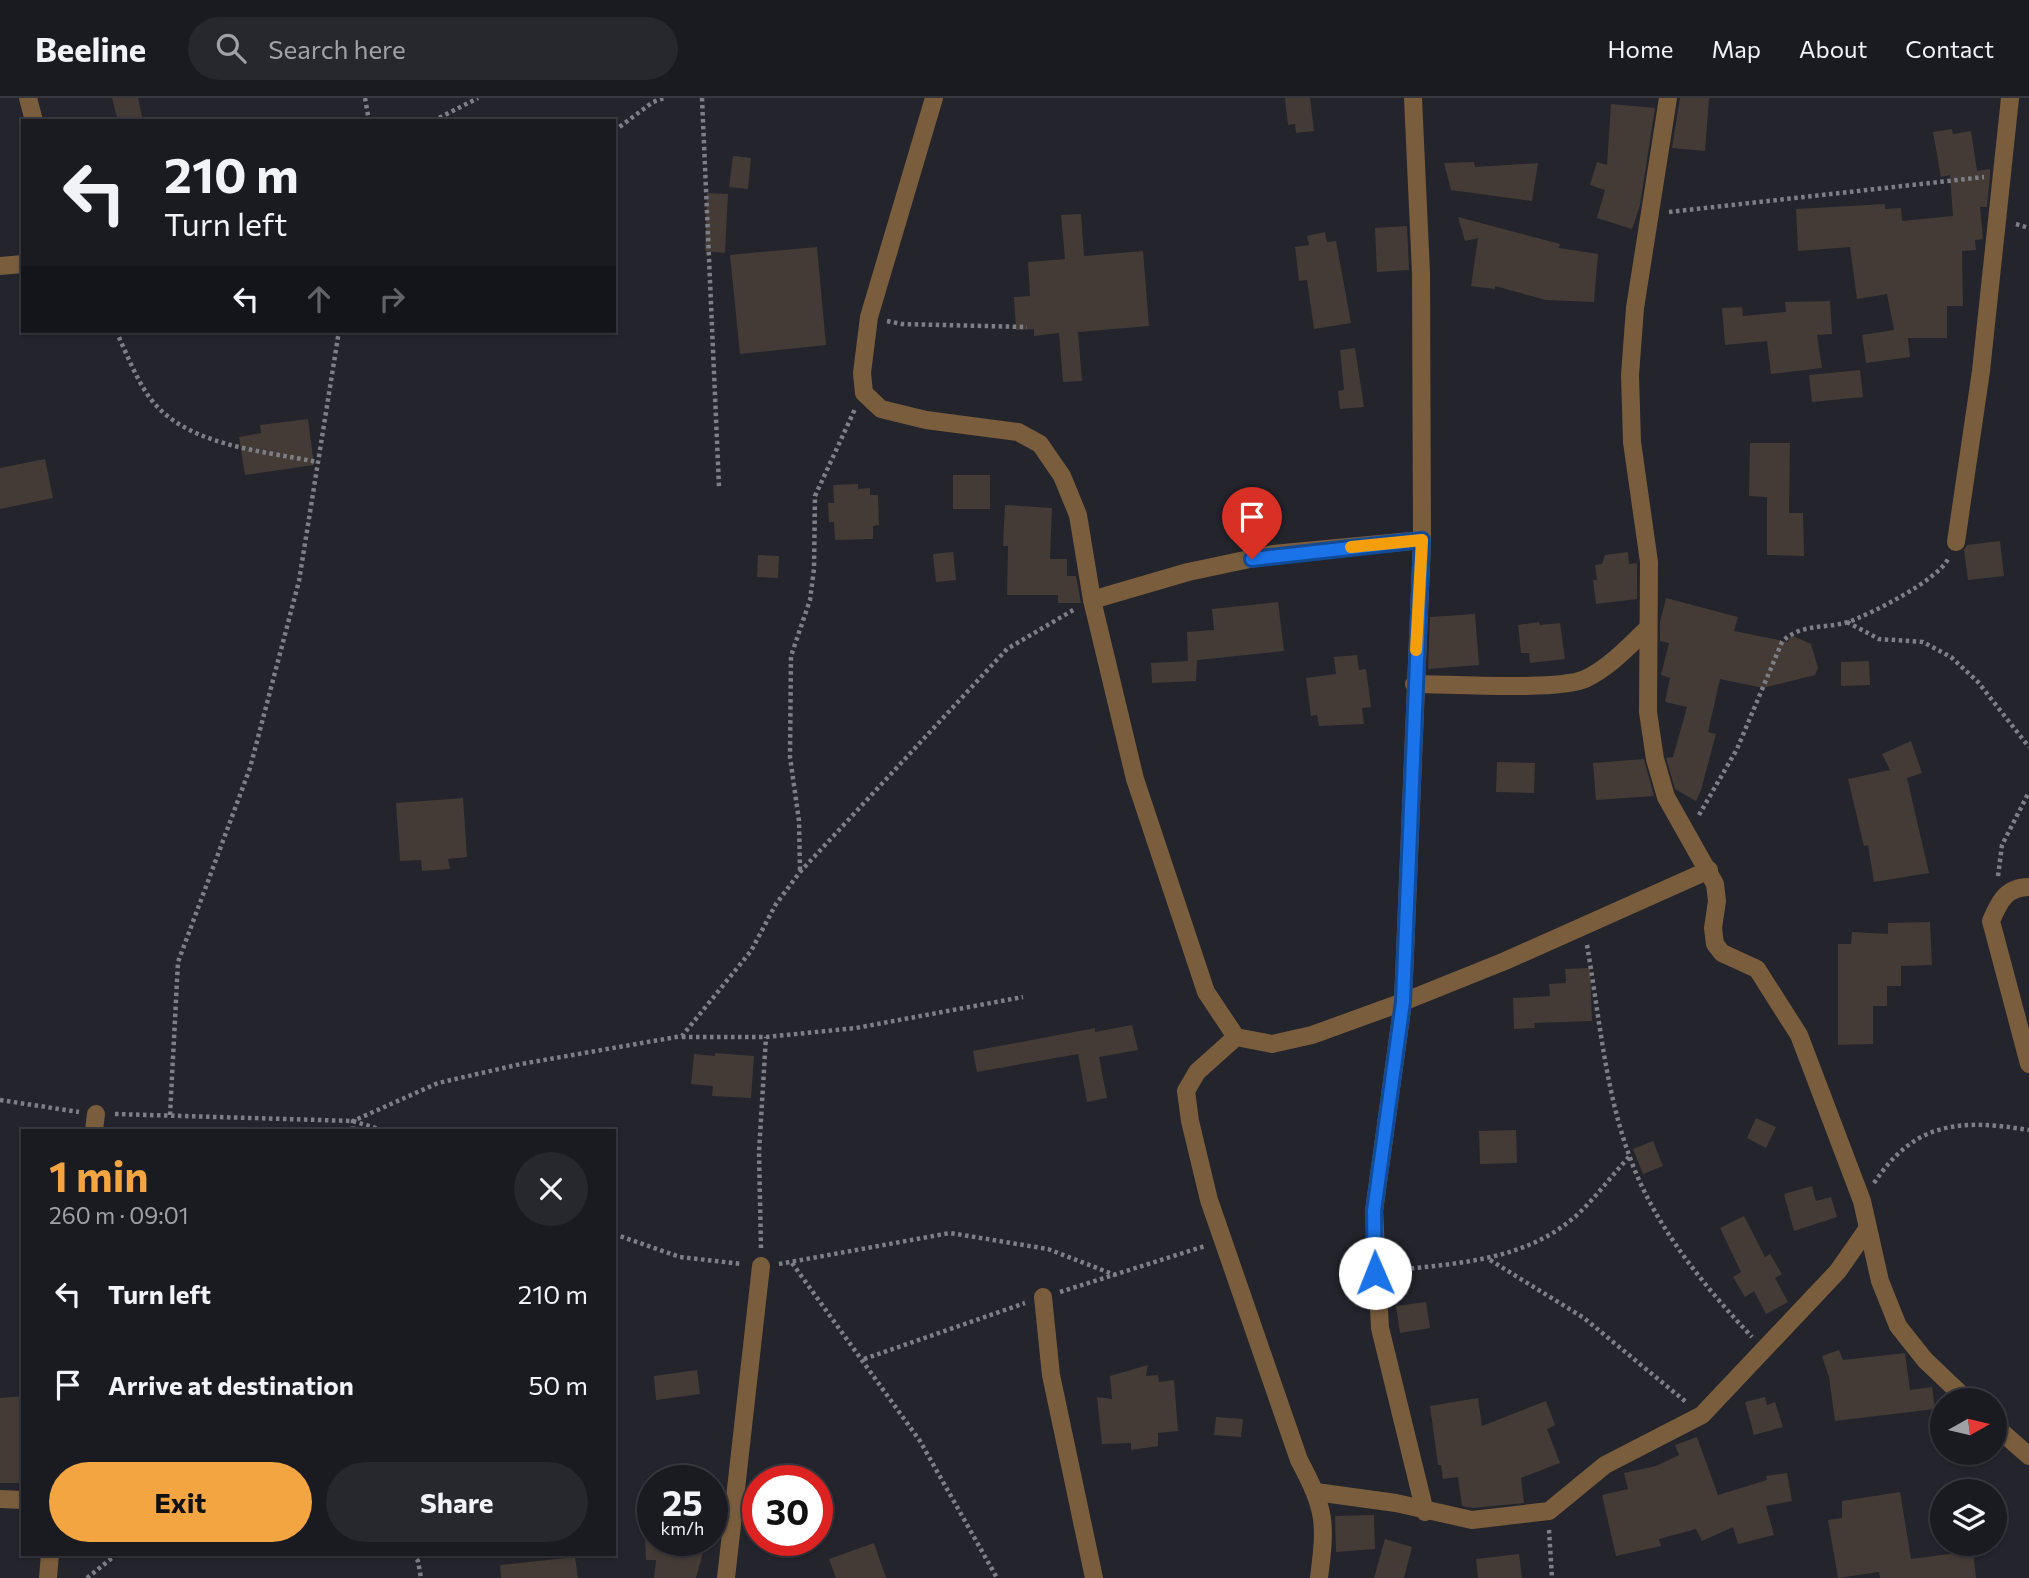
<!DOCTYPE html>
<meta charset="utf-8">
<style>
body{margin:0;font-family:Commissioner,sans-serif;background:#27282e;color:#f1f3f6;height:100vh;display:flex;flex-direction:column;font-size:26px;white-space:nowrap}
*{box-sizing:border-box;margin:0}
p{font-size:23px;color:#9fa1a5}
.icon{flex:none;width:38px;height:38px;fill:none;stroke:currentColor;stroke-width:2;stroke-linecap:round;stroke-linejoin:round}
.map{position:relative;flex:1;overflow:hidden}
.panel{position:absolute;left:21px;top:1031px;width:595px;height:427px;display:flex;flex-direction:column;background:#1a1b21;border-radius:0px;box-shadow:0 2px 5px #0004,0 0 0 2px #38393f}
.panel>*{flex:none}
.guide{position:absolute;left:21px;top:21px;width:595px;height:214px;border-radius:0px;box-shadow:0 2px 5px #0004,0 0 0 2px #38393f;background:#1a1b21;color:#f1f3f6;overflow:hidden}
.needle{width:46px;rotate:82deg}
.fabs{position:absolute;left:1930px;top:1290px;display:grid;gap:14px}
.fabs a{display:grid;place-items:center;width:77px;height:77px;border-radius:50%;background:#1a1b21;box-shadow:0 2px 5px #0004,0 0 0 2px #38393f;font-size:35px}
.speed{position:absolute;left:637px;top:1367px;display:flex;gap:14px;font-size:35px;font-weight:700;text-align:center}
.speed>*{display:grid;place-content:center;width:91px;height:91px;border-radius:50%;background:#1a1b21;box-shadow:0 2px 5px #0004,0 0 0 2px #38393f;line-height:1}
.speed small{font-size:18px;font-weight:400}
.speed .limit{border:10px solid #d22;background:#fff;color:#111}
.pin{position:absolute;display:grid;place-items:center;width:60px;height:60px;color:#fff;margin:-72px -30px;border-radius:50% 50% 50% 0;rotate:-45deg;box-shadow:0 0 7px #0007}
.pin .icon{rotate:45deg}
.me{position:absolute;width:77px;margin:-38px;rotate:359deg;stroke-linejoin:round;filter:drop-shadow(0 0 5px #0008)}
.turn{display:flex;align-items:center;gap:24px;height:147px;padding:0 28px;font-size:32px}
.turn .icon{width:91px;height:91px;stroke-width:2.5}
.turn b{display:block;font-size:49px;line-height:60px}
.lanes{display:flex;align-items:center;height:66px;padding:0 28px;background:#0003;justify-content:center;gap:35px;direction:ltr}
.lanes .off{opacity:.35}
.round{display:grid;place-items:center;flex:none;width:74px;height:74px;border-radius:37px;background:#27282e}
.headline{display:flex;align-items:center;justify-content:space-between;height:119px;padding:0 28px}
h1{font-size:42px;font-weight:700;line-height:52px;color:#f2a541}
.action{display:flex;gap:14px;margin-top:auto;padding:14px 28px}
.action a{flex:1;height:80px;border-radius:42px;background:#f2a541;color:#111;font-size:28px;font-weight:700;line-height:80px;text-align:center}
.action a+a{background:#27282e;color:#f1f3f6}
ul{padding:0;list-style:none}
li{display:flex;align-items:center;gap:21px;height:91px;padding:0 28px}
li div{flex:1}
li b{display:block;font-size:26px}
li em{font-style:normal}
header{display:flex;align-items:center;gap:42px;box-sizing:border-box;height:98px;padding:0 35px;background:#1a1b21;border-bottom:2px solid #38393f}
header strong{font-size:33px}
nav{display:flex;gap:38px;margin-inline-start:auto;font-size:24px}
.search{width:490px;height:63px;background:#27282e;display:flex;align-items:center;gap:18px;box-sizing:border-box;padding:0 24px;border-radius:38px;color:#9fa1a5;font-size:26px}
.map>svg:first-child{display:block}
.building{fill:#443b36}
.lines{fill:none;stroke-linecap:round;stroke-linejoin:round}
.path{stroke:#7e7f86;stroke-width:4.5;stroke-dasharray:3.5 3.5;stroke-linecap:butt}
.street{stroke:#795d3c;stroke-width:18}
.route-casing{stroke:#114b97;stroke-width:18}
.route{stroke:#1a73e8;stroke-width:12}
.slow{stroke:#f59e0b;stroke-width:12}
</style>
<header>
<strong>Beeline</strong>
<div class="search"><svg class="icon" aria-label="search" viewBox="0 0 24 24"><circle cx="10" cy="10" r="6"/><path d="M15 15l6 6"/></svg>Search here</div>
<nav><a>Home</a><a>Map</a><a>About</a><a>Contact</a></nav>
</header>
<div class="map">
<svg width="2029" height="1480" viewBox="0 0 2029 1480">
<rect width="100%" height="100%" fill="#23242c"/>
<g class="building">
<path d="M112,0H138L143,23H118Z"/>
<path d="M1285,0H1310L1314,33L1296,35L1295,26L1288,27Z"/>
<path d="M1680,0H1709L1705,53L1672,50Z"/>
<path d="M1611,6L1655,10L1640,107L1632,131L1597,120L1605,92L1590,87L1597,64L1607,67Z"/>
<path d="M1952,31L1953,36L1971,33L1977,73L1990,71V77L1987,109H1980L1983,141L1975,142L1976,152L1962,153L1963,208H1947V240H1908L1910,259L1866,265L1862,237L1894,232L1887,196L1857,201L1850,149L1798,153L1796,111L1885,106V111L1901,110L1902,123L1953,118L1950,77L1941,79L1933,34Z"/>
<path d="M733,58L751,60L748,91L729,89Z"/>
<path d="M1474,64L1475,69L1538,65L1532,103L1451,92L1444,65Z"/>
<path d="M707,95L728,96L725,155L705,153Z"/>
<path d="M1081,116L1084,158L1143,153L1149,228L1078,234L1082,283L1063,284L1059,235L1034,238V231L1016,232L1014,199L1030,198L1028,164L1065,161L1061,117Z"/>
<path d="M1458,119L1560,146L1559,150L1598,156L1594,204L1546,202L1495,188V191L1471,188L1478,140L1465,143Z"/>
<path d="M1407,128L1409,172L1377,174L1375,130Z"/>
<path d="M1325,134L1327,144L1336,143L1351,225L1314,231L1307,182L1299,183L1295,149L1309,147L1307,138Z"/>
<path d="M817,149L826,247L740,256L730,157Z"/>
<path d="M1830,203L1832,236L1817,237L1822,270L1771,276L1767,243L1725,247L1722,210L1742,209L1743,218L1786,214L1785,204Z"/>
<path d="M1355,250L1364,309L1340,311L1338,293L1344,292L1340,252Z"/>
<path d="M1860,272L1863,299L1812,304L1809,277Z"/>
<path d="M308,321L314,367L245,377L239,339L261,335L260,327Z"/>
<path d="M1750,345H1790L1789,415H1803L1804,458L1767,457V399L1749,398Z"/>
<path d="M45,361L53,400L0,411V370Z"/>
<rect x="953" y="377" width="37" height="34"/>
<path d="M858,386V391L870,390V397H878L879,427L873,428V441L835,442L834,424H829L828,405H834L833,387Z"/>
<path d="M1005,407L1052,410L1050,461H1067V478H1076L1081,505H1058V497H1007L1008,448H1003Z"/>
<path d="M2000,443L2004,478L1968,482L1964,452L1967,447Z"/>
<path d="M953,454L956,482L936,484L933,456Z"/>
<path d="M1628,454L1629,466L1637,465V501L1596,506L1593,482H1597L1595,467L1602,466L1605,457Z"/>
<path d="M758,457L779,458L778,480L757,479Z"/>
<path d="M1666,500L1738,519L1734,533L1788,544L1791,537L1811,546L1818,570L1815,577L1763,590L1720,581L1708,634L1716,636L1701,692L1696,703L1675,691L1666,660L1673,659L1687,609L1665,604L1670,580L1661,577L1669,545L1660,543V524Z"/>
<path d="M1278,504L1284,553L1189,563L1197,562L1196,583L1152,585L1151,565L1188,563L1187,534L1214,532L1212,511Z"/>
<path d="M1475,516L1479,567L1428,571L1430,519Z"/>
<path d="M1539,524L1540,527L1560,525L1565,561L1530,565L1529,555H1521L1518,527Z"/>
<path d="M1357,557L1359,572L1366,571L1371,609L1362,610L1364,626L1319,628L1317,617L1311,618L1306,580L1336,576L1334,559Z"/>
<path d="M1869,563L1870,587L1841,588V564Z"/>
<path d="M1911,643L1922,675L1907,680L1929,775L1874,784L1868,747L1864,748L1848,681L1890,672L1882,656Z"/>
<path d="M1644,661L1654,698L1596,702L1593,665Z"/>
<path d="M1497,664L1535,665L1534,695L1496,694Z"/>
<path d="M463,700L467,759L448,761L450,771L422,773L421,762L400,763L396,705Z"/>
<path d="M1930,824L1932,867L1901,868V888H1887V908H1873V946L1838,947V846H1851L1852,834L1888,836V825Z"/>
<path d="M1590,870L1592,923L1534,925L1535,930L1514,931L1513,900L1550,898L1549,886L1566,885L1565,871Z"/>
<path d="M1132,927L1138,952L1099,959L1107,1000L1087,1004L1078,956L977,974L973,953L1095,930V934Z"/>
<path d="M715,955L754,958L751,1000L712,998L713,988L691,986L694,956L715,958Z"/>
<path d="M1756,1020L1776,1029L1766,1050L1747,1040Z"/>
<path d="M1516,1032L1517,1065L1480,1066L1479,1033Z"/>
<path d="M1653,1043L1663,1068L1643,1076L1633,1051Z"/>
<path d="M1812,1088L1816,1103L1831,1099L1837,1119L1794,1133L1784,1096Z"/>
<path d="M1744,1118L1765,1159L1770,1156L1782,1176L1775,1180L1788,1204L1766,1216L1754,1193L1745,1199L1733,1179L1741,1174L1720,1130Z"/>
<path d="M1426,1204L1430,1230L1400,1235L1396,1208Z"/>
<path d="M1839,1252L1843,1262L1905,1255L1910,1292L1932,1289L1935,1311L1835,1323L1829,1279L1822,1258Z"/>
<path d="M1148,1267L1146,1278L1158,1277L1159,1284L1174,1282L1178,1333L1158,1335V1348L1131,1352V1345L1102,1346L1097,1299L1112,1301L1110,1278Z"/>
<path d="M697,1272L700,1296L656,1302L654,1278Z"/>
<path d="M23,1298V1385H0V1300Z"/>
<path d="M1765,1299L1767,1307L1775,1304L1783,1329L1754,1337L1745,1304Z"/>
<path d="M1478,1300L1482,1328L1546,1303L1555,1327L1547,1331L1560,1365L1521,1380L1524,1405L1473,1410L1462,1408L1458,1379L1443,1381L1441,1367H1438L1430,1308Z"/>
<path d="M1216,1319L1243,1321L1241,1339L1214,1337Z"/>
<path d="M1697,1339L1718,1397L1767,1382L1766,1378L1787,1375L1792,1403L1766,1408L1774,1437L1738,1446L1733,1429L1702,1443L1696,1431L1659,1441L1661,1448L1616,1458L1602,1397L1628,1391L1624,1375L1656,1368L1679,1357L1675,1347Z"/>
<path d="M1900,1394L1911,1461L1973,1453L1976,1480H1880L1879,1474L1838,1480L1828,1422L1842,1420V1403Z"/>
<path d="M1374,1417L1375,1451L1336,1454L1335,1418Z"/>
<path d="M1385,1441L1412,1449L1404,1480H1374Z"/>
<path d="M645,1442H687L705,1447L696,1480H654L656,1462H646Z"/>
<path d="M874,1445L886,1480H836L829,1461Z"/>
<path d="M1519,1456L1522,1480H1478L1476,1461Z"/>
<path d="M575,1459L578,1480H501L500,1467Z"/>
</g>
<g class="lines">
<g class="path">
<path d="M365,0L369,23"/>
<path d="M702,0L719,389"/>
<path d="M433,23L478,0"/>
<path d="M614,33L653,4L664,0"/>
<path d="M1669,114L1984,79"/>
<path d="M2016,126L2029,130"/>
<path d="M887,223L902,226L1027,229"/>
<path d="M116,233C125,252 133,273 144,291C177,348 260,352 317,364"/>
<path d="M1847,524L1879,541L1923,544L1951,559L1978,584L2029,649"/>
<path d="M1699,717L1737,651L1782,544C1800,525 1825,531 1848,524C1871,516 1938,482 1948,461"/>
<path d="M800,772L799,723L790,659L791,558L810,502L814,471L815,398L855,311"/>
<path d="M1998,778L2002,747L2029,694"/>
<path d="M1587,847C1599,916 1605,991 1629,1057C1653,1126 1703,1187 1752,1239"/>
<path d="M682,939H766L856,930L1023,899"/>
<path d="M0,1002L79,1014"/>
<path d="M115,1016L353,1023L382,1032"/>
<path d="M170,1017L178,864L250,670L299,483L339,233"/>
<path d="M353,1032V1023L438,985L521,966L682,938L751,853L776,806L800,774L1007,551L1075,511"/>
<path d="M1874,1085C1915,1023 1961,1021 2029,1032"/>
<path d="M614,1136L680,1159L742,1166"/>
<path d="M761,1150L759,1054L766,939"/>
<path d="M1490,1162L1584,1220L1686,1304"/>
<path d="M792,1165L920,1343L997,1480"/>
<path d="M779,1166L950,1135L1048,1151L1115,1177"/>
<path d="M1397,1172C1460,1165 1529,1162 1579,1115C1597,1098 1612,1077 1629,1059"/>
<path d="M1060,1194L1205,1148"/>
<path d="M864,1261L1025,1205"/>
<path d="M1549,1432L1552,1480"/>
<path d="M412,1456L418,1463L421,1480"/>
<path d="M87,1480L117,1456"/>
</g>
<g class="street">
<path d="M28,0L34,23"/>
<path d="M934,0L869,219L862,275L864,295L881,311L926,322L1018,334L1040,346L1062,378L1078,417L1092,502L1135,681L1206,894L1236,939L1272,946L1312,937L1403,904L1505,863L1709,772"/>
<path d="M1413,0L1421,175L1422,442L1403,904L1374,1113L1380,1230L1425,1414"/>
<path d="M1668,0L1635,210L1630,277L1632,344L1649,464L1648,614L1655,661L1666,699L1715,786L1717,803L1713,830L1715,846L1722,855L1757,871L1799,937L1862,1103L1880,1183L1898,1228L1925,1262L1967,1302"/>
<path d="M0,168L23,166"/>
<path d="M1956,444L1981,273L2010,0"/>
<path d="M1092,502L1188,474L1273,456L1422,442"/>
<path d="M1414,586C1450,586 1558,593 1585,581C1609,570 1629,548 1648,530"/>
<path d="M2029,789C2006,789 1999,804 1991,823L2029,966"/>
<path d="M1236,939L1197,974L1186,993L1190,1023L1209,1102L1299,1362C1326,1413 1326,1424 1319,1480"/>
<path d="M94,1032L96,1016"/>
<path d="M1043,1199L1051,1277L1094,1480"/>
<path d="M1995,1328L2029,1358"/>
<path d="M1316,1394L1396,1405L1472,1422L1549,1413L1605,1367L1702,1317L1838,1173L1868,1130"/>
<path d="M0,1401L23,1402"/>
<path d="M48,1480L50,1456"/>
<path d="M726,1480L761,1168"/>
</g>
</g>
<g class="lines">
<defs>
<path id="route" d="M1252,461L1422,442L1403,904L1374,1113L1375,1175"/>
</defs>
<use href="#route" class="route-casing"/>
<use href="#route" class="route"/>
<path class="slow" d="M1351,449L1422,442L1416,552"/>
</g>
</svg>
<div class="fabs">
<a><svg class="needle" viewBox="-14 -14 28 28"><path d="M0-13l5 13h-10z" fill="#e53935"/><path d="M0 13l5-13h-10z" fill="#9fa1a5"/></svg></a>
<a><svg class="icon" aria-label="layers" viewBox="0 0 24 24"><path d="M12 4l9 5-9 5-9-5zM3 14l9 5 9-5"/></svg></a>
</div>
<div class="speed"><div>25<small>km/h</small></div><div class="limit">30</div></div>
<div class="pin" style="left:1252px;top:461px;background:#d93025"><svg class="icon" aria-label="arrive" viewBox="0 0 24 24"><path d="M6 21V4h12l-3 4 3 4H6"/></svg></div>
<svg class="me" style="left:1375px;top:1175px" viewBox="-20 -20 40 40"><circle r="19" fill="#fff"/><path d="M0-13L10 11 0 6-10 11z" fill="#1a73e8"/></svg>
<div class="guide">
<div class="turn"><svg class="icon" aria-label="left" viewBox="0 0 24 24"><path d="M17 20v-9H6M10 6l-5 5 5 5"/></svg><div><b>210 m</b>Turn left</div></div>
<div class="lanes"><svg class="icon" aria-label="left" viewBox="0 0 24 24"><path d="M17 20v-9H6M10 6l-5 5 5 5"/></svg><svg class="icon off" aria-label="ahead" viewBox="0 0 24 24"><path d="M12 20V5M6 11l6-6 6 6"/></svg><svg class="icon off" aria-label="right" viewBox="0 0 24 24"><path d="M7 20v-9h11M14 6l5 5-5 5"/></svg></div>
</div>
<section class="panel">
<div class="headline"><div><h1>1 min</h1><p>260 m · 09:01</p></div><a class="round"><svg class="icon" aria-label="close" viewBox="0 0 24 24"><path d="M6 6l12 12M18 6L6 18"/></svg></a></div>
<ul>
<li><svg class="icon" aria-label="left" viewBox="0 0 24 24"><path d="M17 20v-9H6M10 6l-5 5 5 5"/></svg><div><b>Turn left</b></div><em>210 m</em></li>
<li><svg class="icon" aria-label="arrive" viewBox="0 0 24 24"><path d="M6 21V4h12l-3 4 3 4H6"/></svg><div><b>Arrive at destination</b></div><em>50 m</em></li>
</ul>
<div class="action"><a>Exit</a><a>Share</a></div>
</section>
</div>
